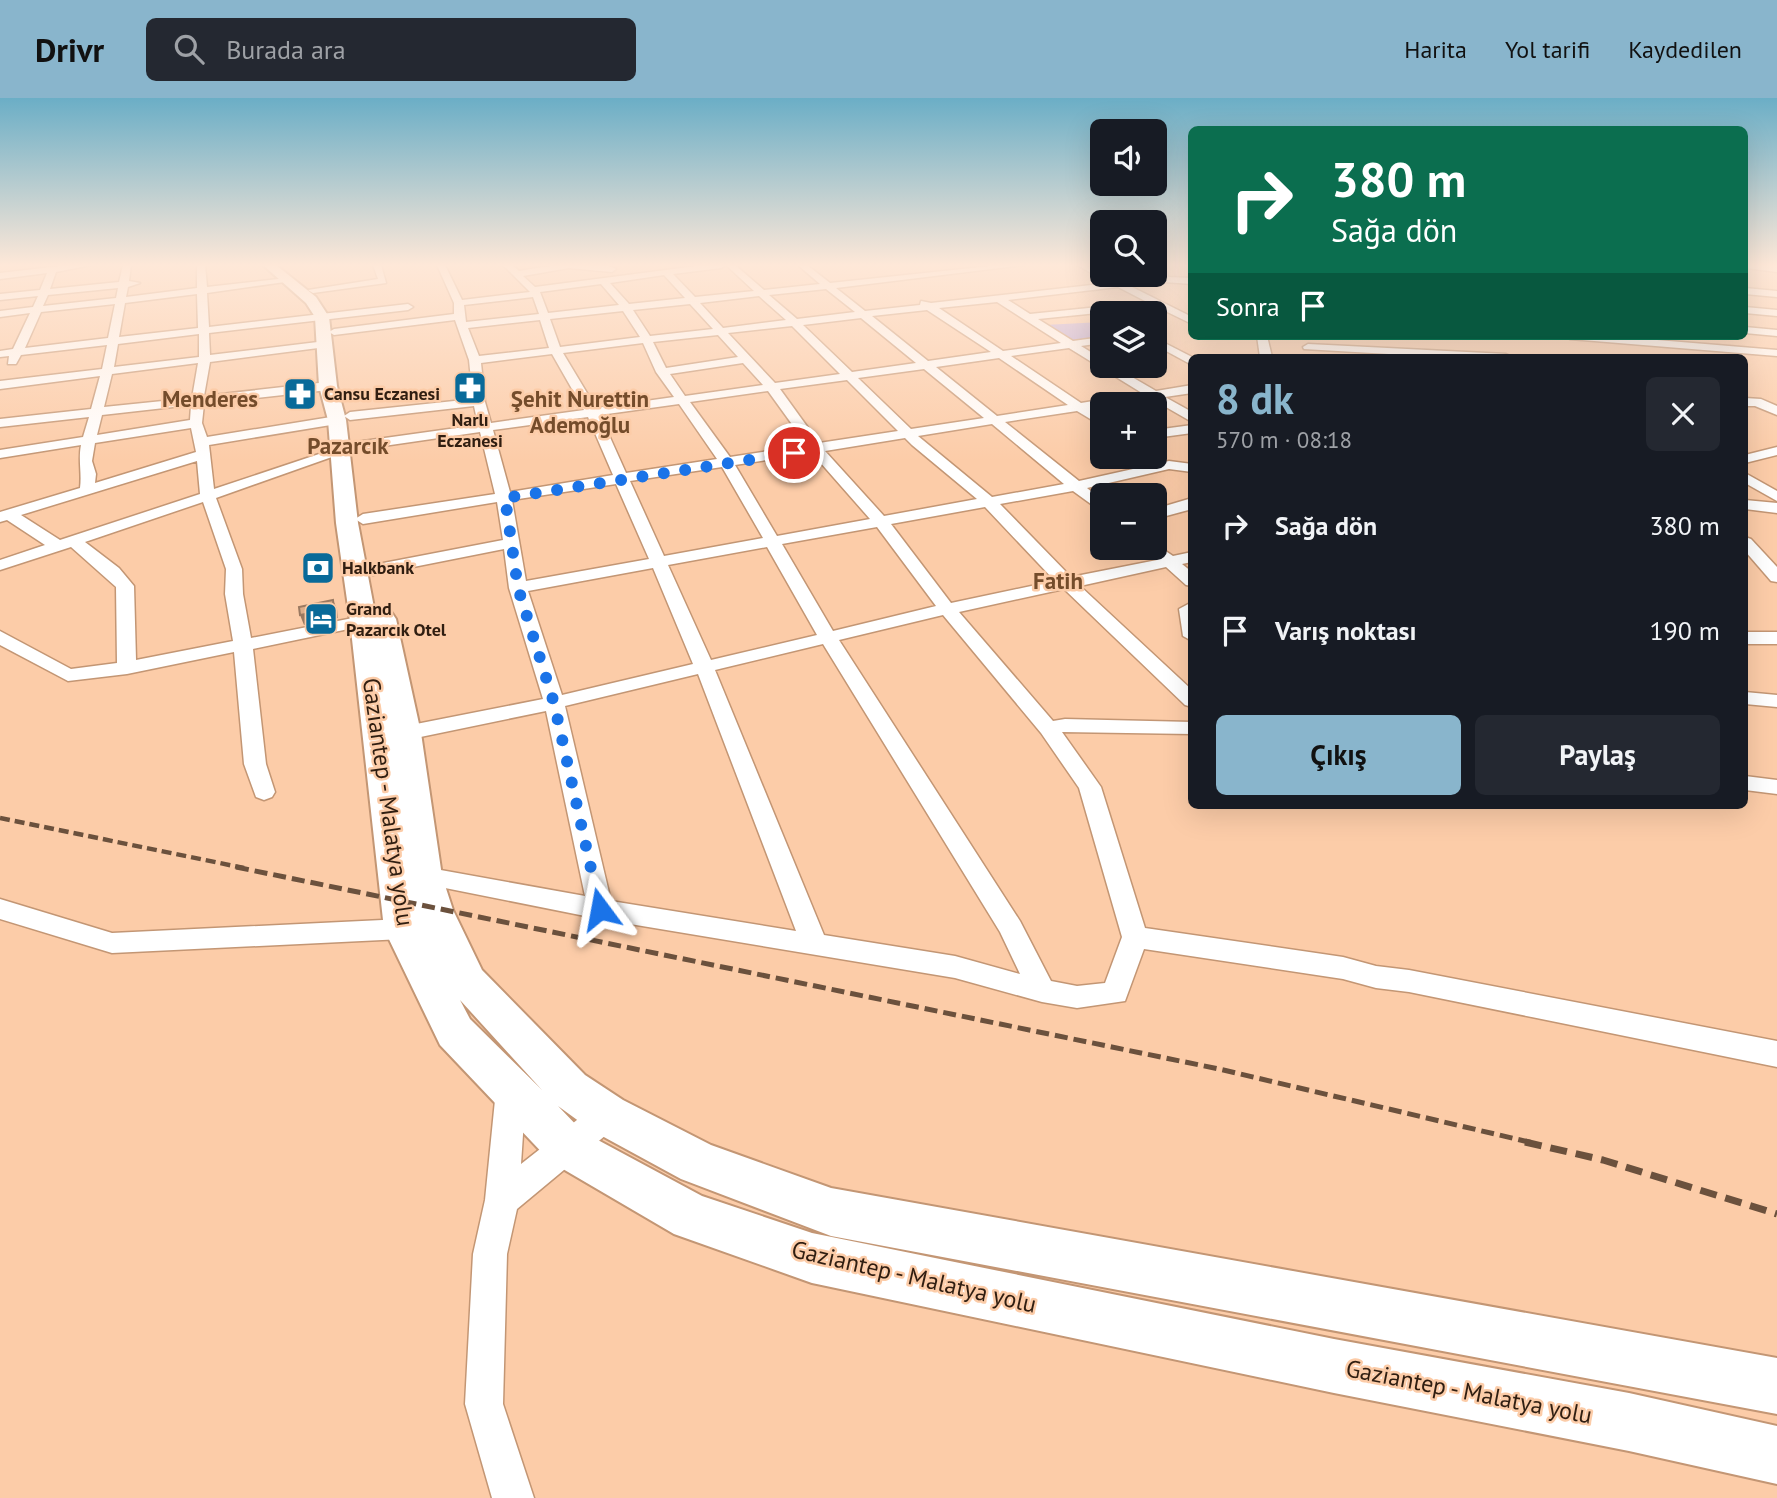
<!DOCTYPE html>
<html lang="tr">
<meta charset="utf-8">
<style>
body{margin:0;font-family:"PT Sans",sans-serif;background:#242831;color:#f1f3f6;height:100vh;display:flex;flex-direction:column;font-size:26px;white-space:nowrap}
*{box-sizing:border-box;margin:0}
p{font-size:23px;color:#9ea1a6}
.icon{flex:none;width:38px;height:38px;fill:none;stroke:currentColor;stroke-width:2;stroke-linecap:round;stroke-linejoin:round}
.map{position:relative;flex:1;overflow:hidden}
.side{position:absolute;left:1188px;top:256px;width:560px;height:455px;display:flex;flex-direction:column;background:#171b24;border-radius:10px;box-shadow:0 7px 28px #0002}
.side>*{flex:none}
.guide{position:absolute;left:1188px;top:28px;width:560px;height:214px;border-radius:10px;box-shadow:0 7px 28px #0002;background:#0b6e4f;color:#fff;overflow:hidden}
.controls{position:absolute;left:1090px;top:21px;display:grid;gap:14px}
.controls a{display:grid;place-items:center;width:77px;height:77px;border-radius:10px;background:#171b24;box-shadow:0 7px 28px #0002;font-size:35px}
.pin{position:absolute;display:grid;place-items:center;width:60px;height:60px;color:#fff;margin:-30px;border:4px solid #fff;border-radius:50%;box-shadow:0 2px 7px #0007}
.me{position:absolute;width:77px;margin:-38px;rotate:347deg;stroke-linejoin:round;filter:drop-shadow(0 0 5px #0008)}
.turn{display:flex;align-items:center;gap:24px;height:147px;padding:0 28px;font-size:32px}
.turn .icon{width:91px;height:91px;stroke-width:2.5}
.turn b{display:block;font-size:49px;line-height:60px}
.then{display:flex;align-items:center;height:66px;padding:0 28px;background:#0003;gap:14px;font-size:26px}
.round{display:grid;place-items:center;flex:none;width:74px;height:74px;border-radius:10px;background:#242831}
.headline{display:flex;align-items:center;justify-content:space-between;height:119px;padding:0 28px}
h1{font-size:42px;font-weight:800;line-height:52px;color:#89b5cc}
.cta{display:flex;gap:14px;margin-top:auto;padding:14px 28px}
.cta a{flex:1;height:80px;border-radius:10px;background:#89b5cc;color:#111;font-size:28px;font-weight:800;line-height:80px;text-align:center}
.cta a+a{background:#242831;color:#f1f3f6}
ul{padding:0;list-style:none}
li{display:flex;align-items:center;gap:21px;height:105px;padding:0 28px}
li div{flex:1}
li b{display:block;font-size:26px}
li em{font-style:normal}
header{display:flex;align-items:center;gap:42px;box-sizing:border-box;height:98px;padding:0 35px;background:#89b5cc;color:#111}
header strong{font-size:33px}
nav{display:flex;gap:38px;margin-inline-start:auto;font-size:24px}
.search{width:490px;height:63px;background:#242831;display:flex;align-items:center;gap:18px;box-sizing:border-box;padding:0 24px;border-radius:10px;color:#9ea1a6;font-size:26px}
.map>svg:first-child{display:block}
.green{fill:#b9a8e1}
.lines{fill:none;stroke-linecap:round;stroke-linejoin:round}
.minor-casing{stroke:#c39674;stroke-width:3}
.highway-casing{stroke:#c39674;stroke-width:4}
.minor{fill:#fff;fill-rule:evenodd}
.highway{fill:#fff;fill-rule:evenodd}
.rail-far2{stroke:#6b513d;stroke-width:4.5;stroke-dasharray:10 5;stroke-linecap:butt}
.rail-far1{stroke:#6b513d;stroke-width:5;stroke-dasharray:13 6;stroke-linecap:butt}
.rail{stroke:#6b513d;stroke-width:7;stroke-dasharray:17 9;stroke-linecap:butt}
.shaded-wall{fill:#9a7961}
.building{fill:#dcad8a;stroke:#9a7961;stroke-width:2}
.route{stroke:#1a73e8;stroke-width:12;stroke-dasharray:0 21.6}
.labels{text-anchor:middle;stroke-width:5;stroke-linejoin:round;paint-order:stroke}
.far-poi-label{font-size:18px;font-weight:bold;fill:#301e11;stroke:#fccca8;text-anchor:start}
.far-district-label{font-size:23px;font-weight:bold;fill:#744c2b;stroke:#fccca8}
.near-street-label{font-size:24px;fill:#301e11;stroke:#fccca8}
</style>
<header>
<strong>Drivr</strong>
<div class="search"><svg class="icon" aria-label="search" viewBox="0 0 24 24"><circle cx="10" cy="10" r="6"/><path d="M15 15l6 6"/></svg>Burada ara</div>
<nav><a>Harita</a><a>Yol tarifi</a><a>Kaydedilen</a></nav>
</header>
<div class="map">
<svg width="1777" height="1400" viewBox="0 0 1777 1400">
<rect width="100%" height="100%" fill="#fccca8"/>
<path class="green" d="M1102,224V240L1073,244L1044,227Z"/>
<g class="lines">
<defs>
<g id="minor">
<path d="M69,167H91L56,174L50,191L119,184L123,167H131L129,183L140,185L128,189L126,199L197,190V167H205L207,189L287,180L292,183L207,195L209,229L408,206L413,209L408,212L209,235L210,257L326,243L331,246L326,249L210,264L204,298L328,284L334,288L328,292L204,306L202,325L207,339L337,318L343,322L337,326L209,347L214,391L334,351L339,350L346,354L216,400L242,471L243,496L251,540L363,518L372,523L363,528L253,551L266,666L275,694L272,699L264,702L256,699L244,666L234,554L127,576L68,583L0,547V533L71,571L117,565L116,489L71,449L0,472V462L45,447L7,422L0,424V414L80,390C82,375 78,362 81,347L0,360V352L83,339L89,319L0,329V321L91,311L100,278L0,291V283L102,271L107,247L21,257L16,266H8L9,258L0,259V253L13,251L30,215L0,219V213L33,209L38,198L0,202V196L40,192L47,175L0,181V175ZM118,190L116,200L43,208L48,197ZM197,196L198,230L119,239L125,205ZM115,206L108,240L25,250L41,214ZM199,236V259L114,269L118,246ZM198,265L192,300L104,309L112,276ZM191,307L190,322L97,337L102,317ZM191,330L196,354L95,385L96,376L92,363L95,345ZM197,363L200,396L60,442L21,417ZM203,404L226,471L225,496L233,543L136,562L134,488L119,470L85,444Z"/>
<path d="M373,167H381L386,185L313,195L308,192L378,181Z"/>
<path d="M437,167H445L462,202L530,194L503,167H512L519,173C543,169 594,159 616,171L612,174L569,170L523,178L535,189L704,167H725L721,170L673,176L695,199L754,193L726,167H735L764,192L820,186L798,167H807L830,185L1000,167H1025L836,190L865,213L920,207L921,203L931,205L1109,185L1077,167C1095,167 1103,177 1118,182C1129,186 1147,180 1159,179L1157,167H1165L1168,179L1192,180V186L1164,184L1130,188L1192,219V226L1157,209L1038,221L1073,243L1102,239V245L1081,248L1102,261V268H1113L1156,293L1192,287V295L1165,299L1192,314V324L1152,301L1102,306V309L1091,311L1102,319V328L1077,313L1005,324L1079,383L1169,363L1192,366V374L1169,371L1087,390L1102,402V414L1073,393L1000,406L1071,479L1157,462L1145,450H1155V446L1173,458L1192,454V464L1182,466L1192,474V488L1186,487L1166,469L1080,488L1192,592V609L1185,607L1064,491L959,514L1053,623L1065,621L1192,624V636L1062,634L1101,689L1145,830L1343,859L1376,868L1409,872L1777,943V969L1409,894L1376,890L1343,881L1144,851L1125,903L1077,910L1042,904L955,880L600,821L415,784L412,778L415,772L424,769L585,798L546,613L406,642L399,640L395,635L399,630L406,628L543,601L509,490L504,451L373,477L365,472L373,467L503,442L497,404L363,426L355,421L363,416L495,396L480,334L356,352L349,348L356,344L478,327L474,308L350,322L344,318L350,314L473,301L469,262L455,222L334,237L329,234L334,231L454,216V205ZM664,177L685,200L629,206L610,185ZM601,186L619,207L548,215L540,194ZM1118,189L1147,204L1030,216L1008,202ZM826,191L855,214L797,221L769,197ZM759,198L786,222L723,230L700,205ZM533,199L539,216L466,224L464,207ZM997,204L1061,245L1003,253L939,210ZM690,206L713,231L650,238L633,212ZM927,212L991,254L928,263L872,218ZM623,213L640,239L560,249L550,221ZM861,220L916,265L852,274L803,227ZM540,222L549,250L479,258L468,230ZM792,228L840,276L775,285L728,235ZM718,237L738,259L666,270L653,244ZM643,245L656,274L674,299L596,310L563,255ZM1069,250L1142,295L1081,305L1011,258ZM552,256L584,312L491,325L485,304L481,265ZM999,260L1068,307L997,318L936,269ZM743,265L763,287L685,298L670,276ZM924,271L984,320L911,331L858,280ZM847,282L898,333L819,345L780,291ZM768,293L807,347L730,359L690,304ZM679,306L717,361L626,375L600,317ZM588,319L613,377L510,394L493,332ZM992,326L1064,386L992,399L918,338ZM905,340L912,347L977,401L884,418L825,353ZM812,355L870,421L777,438L735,367ZM722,369L763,440L664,458L630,383ZM616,386L649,461L526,483L512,402ZM985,409L1055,483L951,505L891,426ZM877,429L936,508L833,533L782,446ZM767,449L817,537L711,562L668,467ZM653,470L693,566L562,597L528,493ZM943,517L1041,635L1079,690L1122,839L1105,885L1077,888L1051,883L1020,823L839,542ZM823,546L1000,834L1020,876L955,858L824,837L715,572ZM698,576L796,833L611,803L565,608Z"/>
<path d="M1745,167L1777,168V174L1746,170Z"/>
<path d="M1745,190L1777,193V199L1745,196Z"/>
<path d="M1745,209L1777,212V218L1745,215Z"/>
<path d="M1745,229L1777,232V238L1745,235Z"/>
<path d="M1257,238H1267L1272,259H1260Z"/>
<path d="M1565,238H1609L1777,252V258L1570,241Z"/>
<path d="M1155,240L1192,259V267L1155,247Z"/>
<path d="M1308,246L1506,256L1512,259H1440L1304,251L1303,249Z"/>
<path d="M1745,300L1761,301L1777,308V317L1755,308H1745Z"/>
<path d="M1192,327V335L1155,340V332Z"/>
<path d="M1777,349V357L1745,365V357Z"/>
<path d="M1745,375L1777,393V403L1745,385Z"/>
<path d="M1192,400V411L1155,421V411Z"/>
<path d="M1745,402L1777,405V415L1745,411Z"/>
<path d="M1745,439L1751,441L1777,469V484L1771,483L1745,453Z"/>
<path d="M1192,504V543L1183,538L1179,511Z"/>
<rect x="1745" y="534" width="32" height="12"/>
<path d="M1745,594L1777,597V609L1745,606Z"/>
<path d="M1745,678L1777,682V696L1745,692Z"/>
<path d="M0,801L112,835L403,821L412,824L416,831L412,838L403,841L112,855L0,821Z"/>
<path d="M511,978L522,982L526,992L521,1066L596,1007L607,1003L618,1007L623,1017L618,1027L517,1111L507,1156L503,1306L534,1400H492L465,1306L473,1156L485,1102L496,992L500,982Z"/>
</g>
<path id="highway" d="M263,167H276L316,199L329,219L337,288L346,322L358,425L375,515L383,513L392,515L396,521L421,635L442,778L453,812L482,872L585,977L623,1002L711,1047L831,1090L1777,1260V1316L831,1138L681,1081L591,1032L558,1008L583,1034L702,1098L812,1135L1334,1241L1629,1295L1777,1328V1386L1629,1353L1334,1295L812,1185L674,1136L551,1064L440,947L384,831L350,523L336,425L328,322L319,288L315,219L306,205ZM460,902L542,992L470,921Z"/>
</defs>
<use href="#minor" class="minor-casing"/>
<use href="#highway" class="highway-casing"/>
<use href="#minor" class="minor"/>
<use href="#highway" class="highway"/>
<path class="rail-far2" d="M0,720L244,770"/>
<path class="rail-far1" d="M236,769L1219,971L1533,1045"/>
<path class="rail" d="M1525,1044L1603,1062L1777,1116"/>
</g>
<path class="shaded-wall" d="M333,502L337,511L338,520L304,527L300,517Z"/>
<path class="building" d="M333,502L334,511L300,517L299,509Z"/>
<linearGradient id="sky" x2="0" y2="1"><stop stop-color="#6baec6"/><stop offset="0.46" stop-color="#fee8d8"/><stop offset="1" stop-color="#fee8d8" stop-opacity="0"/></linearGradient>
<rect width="1777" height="363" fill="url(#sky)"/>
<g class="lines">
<path class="route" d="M600,811L554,605L518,490L505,400L794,355"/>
</g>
<defs>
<symbol id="pharmacy-square" viewBox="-11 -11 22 22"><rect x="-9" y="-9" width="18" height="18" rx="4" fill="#096a99" stroke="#fccca8"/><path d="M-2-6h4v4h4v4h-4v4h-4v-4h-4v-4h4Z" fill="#fff"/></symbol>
<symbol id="bank-square" viewBox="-11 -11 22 22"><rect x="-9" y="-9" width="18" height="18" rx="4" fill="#096a99" stroke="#fccca8"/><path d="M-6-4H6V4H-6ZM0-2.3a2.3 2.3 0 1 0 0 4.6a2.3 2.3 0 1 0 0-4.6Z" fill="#fff"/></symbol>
<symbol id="hotel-square" viewBox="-11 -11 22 22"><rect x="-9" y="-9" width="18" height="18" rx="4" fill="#096a99" stroke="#fccca8"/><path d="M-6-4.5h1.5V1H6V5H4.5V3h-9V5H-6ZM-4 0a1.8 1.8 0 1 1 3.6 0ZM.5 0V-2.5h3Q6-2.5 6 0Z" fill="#fff"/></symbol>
</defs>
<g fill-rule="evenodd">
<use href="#pharmacy-square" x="451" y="271" width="38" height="38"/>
<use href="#pharmacy-square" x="281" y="277" width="38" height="38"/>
<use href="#bank-square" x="299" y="451" width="38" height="38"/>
<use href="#hotel-square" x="302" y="502" width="38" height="38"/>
</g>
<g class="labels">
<g class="far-poi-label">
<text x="324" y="302">Cansu Eczanesi</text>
<text x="470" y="328" text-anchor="middle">Narlı<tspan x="470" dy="21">Eczanesi</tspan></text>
<text x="342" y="476">Halkbank</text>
<text x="346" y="517">Grand<tspan x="346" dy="21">Pazarcık Otel</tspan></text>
</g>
<g class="far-district-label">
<text x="210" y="309">Menderes</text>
<text x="580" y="309">Şehit Nurettin<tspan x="580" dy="26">Ademoğlu</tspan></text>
<text x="348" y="356">Pazarcık</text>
<text x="1058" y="491">Fatih</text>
</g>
<g class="near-street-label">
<text transform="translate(388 704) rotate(82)" y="8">Gaziantep - Malatya yolu</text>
<text transform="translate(914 1179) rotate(13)" y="8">Gaziantep - Malatya yolu</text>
<text transform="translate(1469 1294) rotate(11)" y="8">Gaziantep - Malatya yolu</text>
</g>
</g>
</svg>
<div class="controls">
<a><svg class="icon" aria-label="sound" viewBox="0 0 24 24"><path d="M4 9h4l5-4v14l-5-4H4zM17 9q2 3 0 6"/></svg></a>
<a><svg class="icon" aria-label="search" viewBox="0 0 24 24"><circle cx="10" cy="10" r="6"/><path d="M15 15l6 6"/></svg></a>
<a><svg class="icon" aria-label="layers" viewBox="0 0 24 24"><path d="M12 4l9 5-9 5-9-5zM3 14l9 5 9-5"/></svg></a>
<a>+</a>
<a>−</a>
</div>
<div class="pin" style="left:794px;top:355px;background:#d93025"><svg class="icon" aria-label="arrive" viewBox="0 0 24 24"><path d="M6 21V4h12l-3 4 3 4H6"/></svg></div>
<svg class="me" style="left:600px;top:811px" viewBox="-20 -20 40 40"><path d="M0-17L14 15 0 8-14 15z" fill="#1a73e8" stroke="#fff" stroke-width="4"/></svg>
<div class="guide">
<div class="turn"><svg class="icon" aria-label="right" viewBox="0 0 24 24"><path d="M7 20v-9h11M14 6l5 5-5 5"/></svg><div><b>380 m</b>Sağa dön</div></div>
<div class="then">Sonra<svg class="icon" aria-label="arrive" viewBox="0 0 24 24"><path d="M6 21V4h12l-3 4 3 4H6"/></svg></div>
</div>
<section class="side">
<div class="headline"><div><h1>8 dk</h1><p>570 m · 08:18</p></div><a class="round"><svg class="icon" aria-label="close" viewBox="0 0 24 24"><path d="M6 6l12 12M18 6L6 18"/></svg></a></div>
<ul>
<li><svg class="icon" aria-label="right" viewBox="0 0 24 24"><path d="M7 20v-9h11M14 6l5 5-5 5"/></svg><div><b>Sağa dön</b></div><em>380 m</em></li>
<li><svg class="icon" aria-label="arrive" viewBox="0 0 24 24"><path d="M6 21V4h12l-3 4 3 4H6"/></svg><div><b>Varış noktası</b></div><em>190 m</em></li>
</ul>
<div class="cta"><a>Çıkış</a><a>Paylaş</a></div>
</section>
</div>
